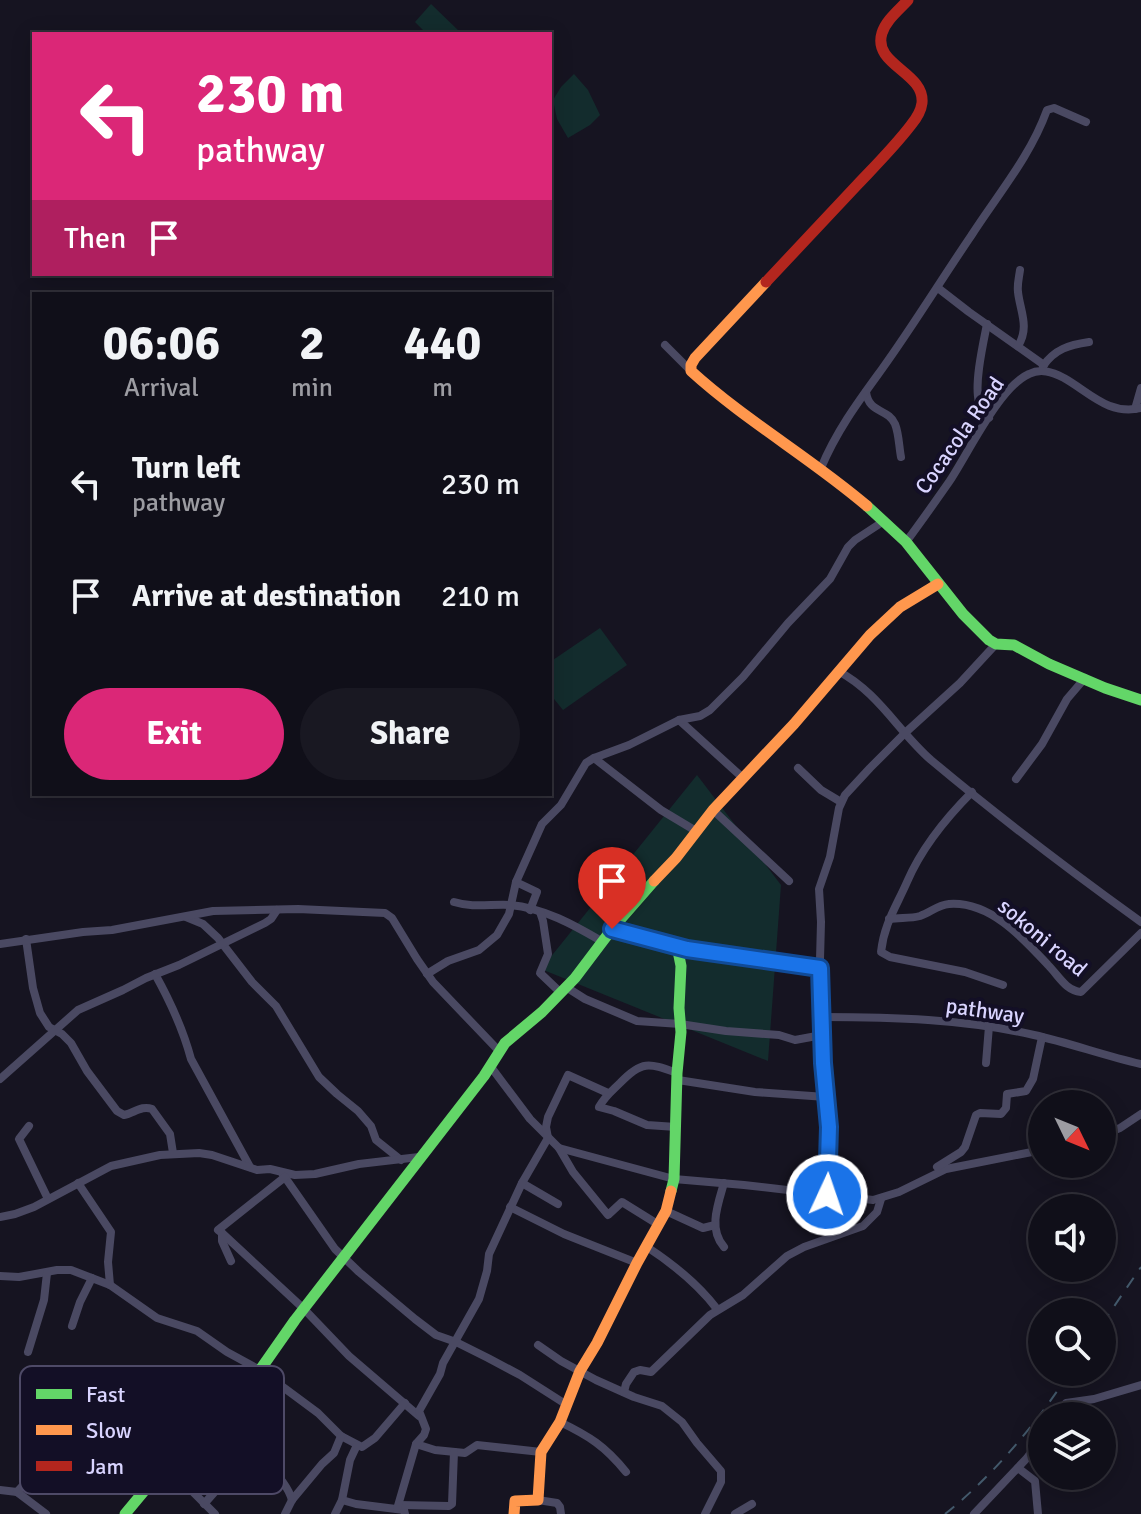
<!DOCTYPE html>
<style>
body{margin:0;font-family:Signika,sans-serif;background:#191822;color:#f1f3f6;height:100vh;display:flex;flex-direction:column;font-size:30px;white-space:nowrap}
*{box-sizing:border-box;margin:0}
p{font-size:26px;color:#9c9ca2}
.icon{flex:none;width:44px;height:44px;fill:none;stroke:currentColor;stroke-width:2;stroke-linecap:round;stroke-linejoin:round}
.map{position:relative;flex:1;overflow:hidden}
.drawer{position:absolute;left:32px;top:292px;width:520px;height:504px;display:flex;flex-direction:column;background:#100f19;border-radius:0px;box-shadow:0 4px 20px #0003,0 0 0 2px #302f38}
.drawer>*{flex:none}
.banner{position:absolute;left:32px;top:32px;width:520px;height:244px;border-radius:0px;box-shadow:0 4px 20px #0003,0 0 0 2px #302f38;background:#db2777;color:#fff;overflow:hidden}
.needle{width:52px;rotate:133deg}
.controls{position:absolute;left:1028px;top:1090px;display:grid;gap:16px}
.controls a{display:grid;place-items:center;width:88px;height:88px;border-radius:50%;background:#100f19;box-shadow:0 4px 20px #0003,0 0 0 2px #302f38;font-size:40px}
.pin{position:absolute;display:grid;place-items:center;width:68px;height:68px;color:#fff;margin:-82px -34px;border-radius:50% 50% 50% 0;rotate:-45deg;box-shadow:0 0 8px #0007}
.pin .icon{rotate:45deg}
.me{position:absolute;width:88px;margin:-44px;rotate:3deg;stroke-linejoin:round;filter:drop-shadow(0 0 6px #0008)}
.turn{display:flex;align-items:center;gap:28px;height:168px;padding:0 32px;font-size:36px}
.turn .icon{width:104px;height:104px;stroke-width:2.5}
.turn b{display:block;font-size:56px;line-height:68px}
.then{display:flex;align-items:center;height:76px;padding:0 32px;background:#0003;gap:16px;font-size:30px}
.eta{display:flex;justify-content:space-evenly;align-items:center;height:136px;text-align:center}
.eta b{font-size:48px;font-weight:700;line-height:56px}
.action{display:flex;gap:16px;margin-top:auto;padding:16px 32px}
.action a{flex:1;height:92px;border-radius:48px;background:#db2777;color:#fff;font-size:32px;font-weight:700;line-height:92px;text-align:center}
.action a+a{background:#191822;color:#f1f3f6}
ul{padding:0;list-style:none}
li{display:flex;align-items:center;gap:24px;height:112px;padding:0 32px}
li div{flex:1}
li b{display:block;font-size:30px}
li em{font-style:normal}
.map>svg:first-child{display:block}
.green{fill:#132c2d}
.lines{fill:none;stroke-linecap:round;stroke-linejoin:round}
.street{stroke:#4a4962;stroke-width:8}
.fast{stroke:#63d668;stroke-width:11}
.slow{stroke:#ff974d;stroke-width:11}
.jam{stroke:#b3261e;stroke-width:11}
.rail{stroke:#43596b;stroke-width:2;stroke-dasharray:12 10;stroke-linecap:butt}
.route-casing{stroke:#114b97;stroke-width:20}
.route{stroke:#1a73e8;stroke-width:14}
.labels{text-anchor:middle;stroke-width:8;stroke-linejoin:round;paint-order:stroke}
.street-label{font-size:22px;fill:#d9d4ff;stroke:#130f26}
.key{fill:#130f26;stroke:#4e4a67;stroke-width:2}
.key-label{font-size:22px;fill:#d9d4ff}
</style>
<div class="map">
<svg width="1141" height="1514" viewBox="0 0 1141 1514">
<rect width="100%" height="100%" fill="#161421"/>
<g class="green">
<path d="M431,4L461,33L427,34L415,22Z"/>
<path d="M574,74L588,90L600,115L590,125L568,138L557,119L553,100L561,87Z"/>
<path d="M600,628L627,665L563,710L550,694V662Z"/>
<path d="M697,775L781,885L768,1061L541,969Z"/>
</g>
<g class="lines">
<g class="street">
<path d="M938,288L969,312L1044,365"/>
<path d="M987,324C983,344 974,384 979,402C980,408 985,413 989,418"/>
<path d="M665,345L691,371"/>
<path d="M1018,346C1030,327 1020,311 1018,292C1017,284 1019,278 1020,270"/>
<path d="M1043,366C1055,349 1069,345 1089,342"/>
<path d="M866,392C869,414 888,408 895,424C899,434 899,447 901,457"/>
<path d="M1135,409L1141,388"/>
<path d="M821,468C837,430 858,402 882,369C913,326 941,280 971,236C998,194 1030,157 1047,110L1054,108L1086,122"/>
<path d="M906,542C921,522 935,502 949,482C968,454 999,387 1029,374C1041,368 1052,372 1064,378C1089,392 1109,416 1141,408"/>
<path d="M838,671C878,692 898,731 931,760C999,817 1069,870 1141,922"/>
<path d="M679,720L743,778"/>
<path d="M594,758L661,810L696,831"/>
<path d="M798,768L821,790L841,802"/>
<path d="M1016,779L1042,744L1067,699L1085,678"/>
<path d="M972,792C945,819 922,847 907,882C896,907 884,924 881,952L890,957L965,972L1003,985"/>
<path d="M713,810L789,881"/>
<path d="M516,882L537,892L530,910"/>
<path d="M454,902C473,908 490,904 510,905C544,908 574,925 603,942"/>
<path d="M540,912L543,921L548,954L540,973L561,993"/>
<path d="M186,917L203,924L218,938L252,982L276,1006L319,1077L337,1094L358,1111L371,1126L376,1140L401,1160"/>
<path d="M889,919C899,917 910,919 920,916C931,912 938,905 949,904C990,901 1023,938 1048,965C1059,976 1065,990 1081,992L1141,933"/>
<path d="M612,929L687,949L820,968"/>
<path d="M26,939L33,988L40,1013L49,1027L62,1034L71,1043L87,1071L117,1111L124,1115C134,1113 142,1105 152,1109L170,1134L173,1153"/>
<path d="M0,944L83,932L112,930L213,911L298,909L385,913L392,918L417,959L433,982L499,1051"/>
<path d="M155,974C170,1001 183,1029 191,1059L250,1167"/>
<path d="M427,974L448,961L479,950L497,935L509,914L516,882L542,824L561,805L586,763L594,758L629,745L679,720L700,716L710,710L743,677L788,623L830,579L848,547L855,540L884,521"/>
<path d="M566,987L585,999L637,1021L680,1024L726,1031L779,1035L795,1040L822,1035"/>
<path d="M821,1017C893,1017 964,1019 1034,1035C1070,1043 1105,1056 1141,1064"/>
<path d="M986,1063L989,1026"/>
<path d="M491,1067L530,1119L559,1148L674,1179L744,1185L873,1200L899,1192L946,1169L1042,1150"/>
<path d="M0,1079L78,1010L123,990L146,978L179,965L265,923L271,919L277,910"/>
<path d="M678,1080L755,1092L826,1097"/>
<path d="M29,1126L19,1139L48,1199"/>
<path d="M676,1127L647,1125L614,1111L599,1107C605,1096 612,1091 620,1083C642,1060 649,1063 677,1073"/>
<path d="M1102,1135L1120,1128L1141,1114"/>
<path d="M559,1148L573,1172L608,1215L622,1202L659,1225"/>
<path d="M937,1167L961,1152L965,1147L976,1115L980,1113L1001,1114L1006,1108L1007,1094L1026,1091L1033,1079L1042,1037"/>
<path d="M282,1173L335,1249L359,1272L415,1319L436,1335L456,1342L488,1358L520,1375L567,1405"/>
<path d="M78,1183L111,1232L108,1262L110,1285"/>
<path d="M522,1183L558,1204"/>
<path d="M724,1183C718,1204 708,1229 724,1247"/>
<path d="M827,1195L829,1146L819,997L821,922L819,889L830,857L839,808L845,795L870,768L905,733L960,683L996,644"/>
<path d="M510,1207L564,1234L637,1263"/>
<path d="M666,1211L703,1228L715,1225"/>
<path d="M0,1217L15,1214L34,1207L111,1166L160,1155L199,1153L212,1155L257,1170L270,1169L295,1175L315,1174L359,1164L419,1157"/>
<path d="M222,1233L304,1309L349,1356L419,1416"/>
<path d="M647,1247C673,1264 698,1284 717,1309"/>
<path d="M231,1261L222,1241V1233L218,1230L285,1177"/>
<path d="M0,1276L19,1277L57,1270H71L110,1285L157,1318L197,1331L227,1352L260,1370L318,1413L341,1436L362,1447L375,1438L405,1403"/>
<path d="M72,1326L80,1302L92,1278"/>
<path d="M538,1345L561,1361L596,1380L634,1397L662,1406L682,1422L697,1443L721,1471V1482L705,1514"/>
<path d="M28,1352L44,1300L47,1273"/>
<path d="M624,1392L626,1384L634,1372L640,1370L651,1372L710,1315L743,1295L787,1256L804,1247L863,1226L877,1212L881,1199"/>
<path d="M123,1408L147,1430L170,1460L185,1484L215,1514"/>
<path d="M1055,1416L1066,1403L1094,1399L1141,1385"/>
<path d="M212,1421C237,1440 283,1469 292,1500"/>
<path d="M560,1422C589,1436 605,1446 626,1472"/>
<path d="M416,1444L435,1450L465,1453L477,1445L541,1452"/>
<path d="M1018,1468L1035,1481L1038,1514"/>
<path d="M0,1490L17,1492L46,1514"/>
<path d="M17,1492L51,1455L63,1453L74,1461L106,1474L141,1494"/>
<path d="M342,1500L356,1504L404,1510L405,1514"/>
<path d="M538,1500L557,1503L560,1507L561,1514"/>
<path d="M204,1504L240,1463L253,1453"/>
<path d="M399,1505L449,1506L452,1504L454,1452"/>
<path d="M397,1509L416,1444L424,1435L426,1429L419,1411L440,1374L443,1363L479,1299L487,1271L489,1254L522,1183L548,1138L546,1127L548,1117L568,1075L608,1093"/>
<path d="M285,1514L292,1500L322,1464L334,1453L341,1436"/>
<path d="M335,1514L342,1500L350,1460L357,1445"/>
<path d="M735,1514L752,1504"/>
<path d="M974,1514L1027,1458L1042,1437"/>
</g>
<g class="fast">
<path d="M867,506L906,542L963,614L989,640L996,644L1014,645L1049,664L1105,688L1141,700"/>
<path d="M671,1191L674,1179L677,1073L681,1032L679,1008L681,966L677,946"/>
<path d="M125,1514L170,1460L228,1405L260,1370L295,1320L484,1076L505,1043L542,1012L575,978L612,929L654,881"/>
</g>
<g class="slow">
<path d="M766,282L695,358L691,365V371C746,421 811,458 867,506"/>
<path d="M654,881L676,858L713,810L794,724L870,635L900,607L938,584"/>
<path d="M514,1514L515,1501L538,1500L541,1452L560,1422L580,1371L597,1343L637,1263L666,1211L671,1191"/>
</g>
<path class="jam" d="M766,282C796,250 827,217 858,184C876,165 895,146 911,125C916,119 921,111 922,103C925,72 872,65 882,33C886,20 899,10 908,0"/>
<g class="rail">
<path d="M1102,1324L1141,1267"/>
<path d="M945,1514C993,1476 1037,1423 1070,1372"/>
</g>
</g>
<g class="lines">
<defs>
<path id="route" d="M612,929L687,949L820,968L823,1063L829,1127L827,1195"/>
</defs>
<use href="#route" class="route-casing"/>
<use href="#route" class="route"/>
</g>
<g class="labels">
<g class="street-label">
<text transform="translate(959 435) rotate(-55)" y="8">Cocacola Road</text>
<text transform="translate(1043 937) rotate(40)" y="8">sokoni road</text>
<text transform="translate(985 1010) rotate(8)" y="8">pathway</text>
</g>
</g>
<rect x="20" y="1366" width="264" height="128" rx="12" class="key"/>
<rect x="36" y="1389" width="36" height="10" fill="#63d668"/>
<rect x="36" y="1425" width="36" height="10" fill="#ff974d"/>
<rect x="36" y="1461" width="36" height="10" fill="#b3261e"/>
<g class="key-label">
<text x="86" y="1402">Fast</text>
<text x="86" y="1438">Slow</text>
<text x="86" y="1474">Jam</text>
</g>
</svg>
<div class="controls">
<a><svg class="needle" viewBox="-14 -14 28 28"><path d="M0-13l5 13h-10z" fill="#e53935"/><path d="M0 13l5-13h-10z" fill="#9c9ca2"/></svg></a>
<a><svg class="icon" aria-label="sound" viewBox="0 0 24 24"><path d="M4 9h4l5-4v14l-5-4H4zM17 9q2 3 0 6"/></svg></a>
<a><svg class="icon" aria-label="search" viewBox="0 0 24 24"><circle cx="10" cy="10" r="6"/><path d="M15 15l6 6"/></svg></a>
<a><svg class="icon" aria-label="layers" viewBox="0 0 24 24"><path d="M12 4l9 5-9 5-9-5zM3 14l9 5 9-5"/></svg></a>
</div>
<div class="pin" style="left:612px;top:929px;background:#d93025"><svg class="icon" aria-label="arrive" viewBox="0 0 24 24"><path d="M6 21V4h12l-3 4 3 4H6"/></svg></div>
<svg class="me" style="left:827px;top:1195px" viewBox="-20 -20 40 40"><circle r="17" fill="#1a73e8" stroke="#fff" stroke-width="3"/><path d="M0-11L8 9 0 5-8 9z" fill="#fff"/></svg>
<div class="banner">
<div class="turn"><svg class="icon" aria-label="left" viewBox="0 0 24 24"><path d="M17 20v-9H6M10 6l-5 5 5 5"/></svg><div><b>230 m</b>pathway</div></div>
<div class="then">Then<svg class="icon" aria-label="arrive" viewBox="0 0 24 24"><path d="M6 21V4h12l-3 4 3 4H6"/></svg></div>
</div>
<section class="drawer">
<div class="eta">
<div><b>06:06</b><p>Arrival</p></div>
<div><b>2</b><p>min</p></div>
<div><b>440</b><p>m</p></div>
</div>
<ul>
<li><svg class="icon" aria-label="left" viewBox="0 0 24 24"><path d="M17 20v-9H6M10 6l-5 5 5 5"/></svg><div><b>Turn left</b><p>pathway</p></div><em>230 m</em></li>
<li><svg class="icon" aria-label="arrive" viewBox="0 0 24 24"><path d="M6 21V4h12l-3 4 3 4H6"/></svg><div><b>Arrive at destination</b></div><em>210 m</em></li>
</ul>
<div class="action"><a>Exit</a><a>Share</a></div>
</section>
</div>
